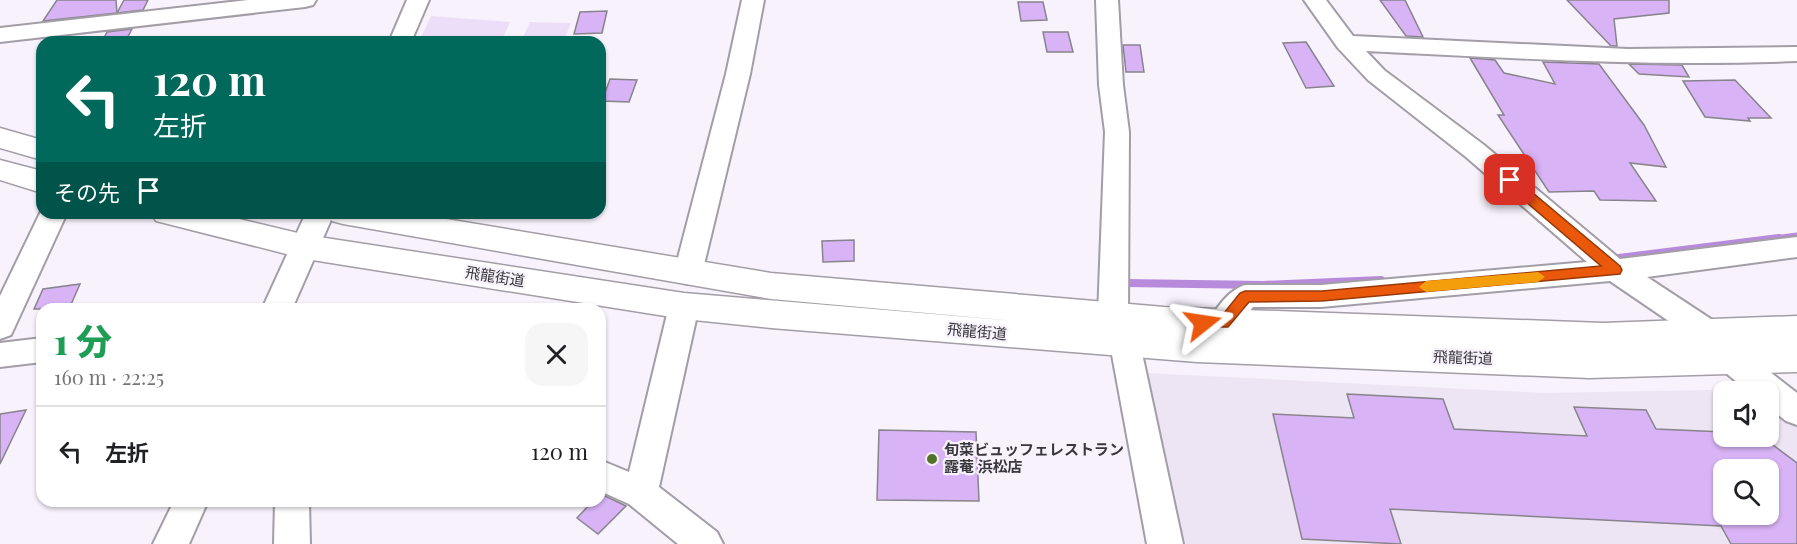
<!DOCTYPE html>
<html lang="ja">
<meta charset="utf-8">
<style>
body{margin:0;font-family:"Playfair Display","Noto Sans JP",serif;background:#f6f6f6;color:#202124;height:100vh;display:flex;flex-direction:column;font-size:22px;white-space:nowrap}
*{box-sizing:border-box;margin:0}
p{font-size:20px;color:#757577}
.icon{flex:none;width:33px;height:33px;fill:none;stroke:currentColor;stroke-width:2;stroke-linecap:round;stroke-linejoin:round}
.map{position:relative;flex:1;overflow:hidden}
.side{position:absolute;left:36px;top:303px;width:570px;height:204px;display:flex;flex-direction:column;background:#fff;border-radius:18px;box-shadow:0 2px 4px #0004}
.side>*{flex:none}
.guide{position:absolute;left:36px;top:36px;width:570px;height:183px;border-radius:18px;box-shadow:0 2px 4px #0004;background:#00695c;color:#fff;overflow:hidden}
.fabs{position:absolute;left:1713px;top:381px;display:grid;gap:12px}
.fabs a{display:grid;place-items:center;width:66px;height:66px;border-radius:12px;background:#fff;box-shadow:0 2px 4px #0004;font-size:30px}
.pin{position:absolute;display:grid;place-items:center;width:51px;height:51px;color:#fff;margin:-26px;border-radius:12px;box-shadow:0 3px 9px #0006}
.me{position:absolute;width:66px;margin:-33px;rotate:75deg;stroke-linejoin:round;filter:drop-shadow(0 0 4px #0008)}
.turn{display:flex;align-items:center;gap:21px;height:126px;padding:0 18px;font-size:27px}
.turn .icon{width:78px;height:78px;stroke-width:2.5}
.turn b{display:block;font-size:42px;line-height:51px}
.then{display:flex;align-items:center;height:57px;padding:0 18px;background:#0003;gap:12px;font-size:22px}
.round{display:grid;place-items:center;flex:none;width:63px;height:63px;border-radius:18px;background:#f6f6f6}
.head{display:flex;align-items:center;justify-content:space-between;height:102px;padding:0 18px}
h1{font-size:36px;font-weight:800;line-height:45px;color:#1e9e55}
ul{padding:0;list-style:none}
li{display:flex;align-items:center;gap:18px;height:90px;padding:0 18px;border-top:2px solid #e0e0e0}
li div{flex:1}
li b{display:block;font-size:22px}
li em{font-style:normal}
.map>svg:first-child{display:block}
.built{fill:#ede4f4;fill-rule:evenodd}
.green{fill:#ecdef8}
.lines{fill:none;stroke-linecap:round;stroke-linejoin:round}
.stream-far1{stroke:#b88adc;stroke-width:7}
.stream{stroke:#b88adc;stroke-width:8}
.building{fill:#d8b3f6;stroke:#88848c;stroke-width:1.5;fill-rule:evenodd}
.street-casing{stroke:#a29da6;stroke-width:4}
.highway-casing{stroke:#a29da6;stroke-width:3}
.street{fill:#fff;fill-rule:evenodd}
.highway{fill:#fff;fill-rule:evenodd}
.route{fill:#ea580c;stroke:#983908;stroke-width:1.5}
.slow{fill:#f59e0b}
.poi-dot{fill:#527228;stroke:#f7f2fc;stroke-width:2}
.labels{text-anchor:middle;stroke-width:4.5;stroke-linejoin:round;paint-order:stroke}
.street-label{font-size:15px;fill:#39373b;stroke:#f7f2fc}
.poi-label{font-size:15px;font-weight:bold;fill:#39373b;stroke:#f7f2fc;text-anchor:start}
</style>
<div class="map">
<svg width="1797" height="544" viewBox="0 0 1797 544">
<rect width="100%" height="100%" fill="#f7f2fc"/>
<path class="built" d="M1145,373L1545,393L1762,389L1765,391L1724,392V436H1768L1769,395L1797,419V544H1177ZM1724,470H1768V514H1724Z"/>
<g class="green">
<path d="M431,16L510,22L501,42H419Z"/>
<path d="M530,22L571,23L563,42H521Z"/>
</g>
<g class="lines">
<path class="stream-far1" d="M1767,240L1797,236"/>
<g class="stream">
<path d="M1611,259L1779,238"/>
<path d="M1125,283L1263,285L1381,280"/>
</g>
</g>
<g class="building">
<path d="M57,0H116L117,13L43,21Z"/>
<path d="M124,0H148L143,10L117,13Z"/>
<path d="M1380,0H1405L1423,37L1406,36Z"/>
<path d="M1567,0H1669V13L1614,19L1617,46H1611Z"/>
<path d="M1018,2H1043L1047,20L1021,21Z"/>
<path d="M607,11L602,33L574,34L580,12Z"/>
<path d="M132,29L125,42H102L107,32Z"/>
<path d="M1043,32H1068L1073,52H1047Z"/>
<path d="M1306,42L1334,86L1306,88L1283,43Z"/>
<path d="M1123,45H1140L1144,72H1126Z"/>
<path d="M1470,58L1495,60L1504,73L1555,84L1543,62L1599,64L1644,125L1666,167L1630,163L1656,201L1600,200L1594,191L1549,192L1498,115H1504Z"/>
<path d="M1629,64L1682,65L1689,77L1639,74Z"/>
<path d="M610,79L637,80L629,102L602,101Z"/>
<path d="M1735,80L1771,118H1748L1750,121L1705,117L1683,81Z"/>
<path d="M854,240V261L823,262L822,241Z"/>
<path d="M80,284L69,309H34L43,289Z"/>
<path d="M1347,394L1443,399L1454,429L1587,436L1574,407L1646,410L1656,429L1724,432V436H1761L1797,463V544H1731L1721,526L1390,509L1401,544L1302,539L1273,414L1354,418ZM1724,470H1768V514H1724Z"/>
<path d="M26,410L0,464V414Z"/>
<path d="M879,430L976,432L979,501L877,500Z"/>
<path d="M601,494L626,506L598,534L577,518L593,501H600Z"/>
</g>
<g class="lines">
<defs>
<g id="street">
<path d="M248,0H316L313,5L305,7L0,42V28Z"/>
<path d="M407,0H429L411,42H389Z"/>
<path d="M742,0H764L750,74L702,273L698,281L688,284L678,281L674,273L726,74Z"/>
<path d="M1096,0H1118L1123,85L1129,132L1128,316L1123,324L1113,328L1103,324L1098,316L1105,132L1099,85Z"/>
<path d="M1304,0H1326L1353,36L1628,49L1797,47V61C1653,67 1510,58 1366,51L1384,70L1484,145L1620,259L1797,237V257L1647,277L1720,325L1724,333L1720,341L1709,345L1698,341L1610,281L1321,307H1253C1240,323 1235,339 1212,331L1208,323C1216,308 1229,290 1245,285H1321L1587,262L1466,157L1368,80L1338,48Z"/>
<path d="M42,209V213H67L11,335L0,339V296Z"/>
<path d="M306,213H334L292,309H262Z"/>
<path d="M684,295L694,298L699,306L659,487L717,532L723,544H678L629,504L600,491V460L629,472L669,306L674,298Z"/>
<path d="M1125,332L1136,335L1140,344L1183,544H1147L1110,344L1114,335Z"/>
<path d="M42,338V362L0,367V343Z"/>
<path d="M1732,348L1743,351L1797,393V425L1786,421L1768,407V392H1749L1721,369L1717,360L1721,351Z"/>
<path d="M174,501H208L189,544H153Z"/>
<path d="M275,501H309L310,544H274Z"/>
</g>
<g id="highway">
<path d="M0,128L42,140V160L0,148Z"/>
<path d="M0,160L42,171V193L0,180Z"/>
<path d="M151,213H214L306,235L684,293L1027,322L771,299L343,224L332,221L327,213H410L771,273L1164,307L1603,323L1797,316V372L1589,378L1197,362L771,328L684,319L306,259L156,221Z"/>
</g>
</defs>
<use href="#street" class="street-casing"/>
<use href="#highway" class="highway-casing"/>
<use href="#street" class="street"/>
<use href="#highway" class="highway"/>
</g>
<path class="route" d="M1510,176L1514,177L1620,266L1622,270L1620,274L1322,301L1249,302L1228,327H1198L1196,323L1198,319L1220,318L1240,293L1245,291H1322L1601,266L1505,184L1504,180L1505,177Z"/>
<path class="slow" d="M1538,272L1545,277L1538,282L1426,292L1419,287L1426,281Z"/>
<circle class="poi-dot" cx="932" cy="459" r="6"/>
<g class="labels">
<g class="street-label">
<text transform="translate(495 277) rotate(9)" y="5">飛龍街道</text>
<text transform="translate(977 332) rotate(5)" y="5">飛龍街道</text>
<text transform="translate(1463 358) rotate(2)" y="5">飛龍街道</text>
</g>
<g class="poi-label">
<text x="944" y="455">旬菜ビュッフェレストラン<tspan x="944" dy="17">露菴 浜松店</tspan></text>
</g>
</g>
</svg>
<div class="fabs">
<a><svg class="icon" aria-label="sound" viewBox="0 0 24 24"><path d="M4 9h4l5-4v14l-5-4H4zM17 9q2 3 0 6"/></svg></a>
<a><svg class="icon" aria-label="search" viewBox="0 0 24 24"><circle cx="10" cy="10" r="6"/><path d="M15 15l6 6"/></svg></a>
</div>
<div class="pin" style="left:1510px;top:180px;background:#d93025"><svg class="icon" aria-label="arrive" viewBox="0 0 24 24"><path d="M6 21V4h12l-3 4 3 4H6"/></svg></div>
<svg class="me" style="left:1203px;top:323px" viewBox="-20 -20 40 40"><path d="M0-17L14 15 0 8-14 15z" fill="#ea580c" stroke="#fff" stroke-width="4"/></svg>
<div class="guide">
<div class="turn"><svg class="icon" aria-label="left" viewBox="0 0 24 24"><path d="M17 20v-9H6M10 6l-5 5 5 5"/></svg><div><b>120 m</b>左折</div></div>
<div class="then">その先<svg class="icon" aria-label="arrive" viewBox="0 0 24 24"><path d="M6 21V4h12l-3 4 3 4H6"/></svg></div>
</div>
<section class="side">
<div class="head"><div><h1>1 分</h1><p>160 m · 22:25</p></div><a class="round"><svg class="icon" aria-label="close" viewBox="0 0 24 24"><path d="M6 6l12 12M18 6L6 18"/></svg></a></div>
<ul>
<li><svg class="icon" aria-label="left" viewBox="0 0 24 24"><path d="M17 20v-9H6M10 6l-5 5 5 5"/></svg><div><b>左折</b></div><em>120 m</em></li>
</ul>
</section>
</div>
